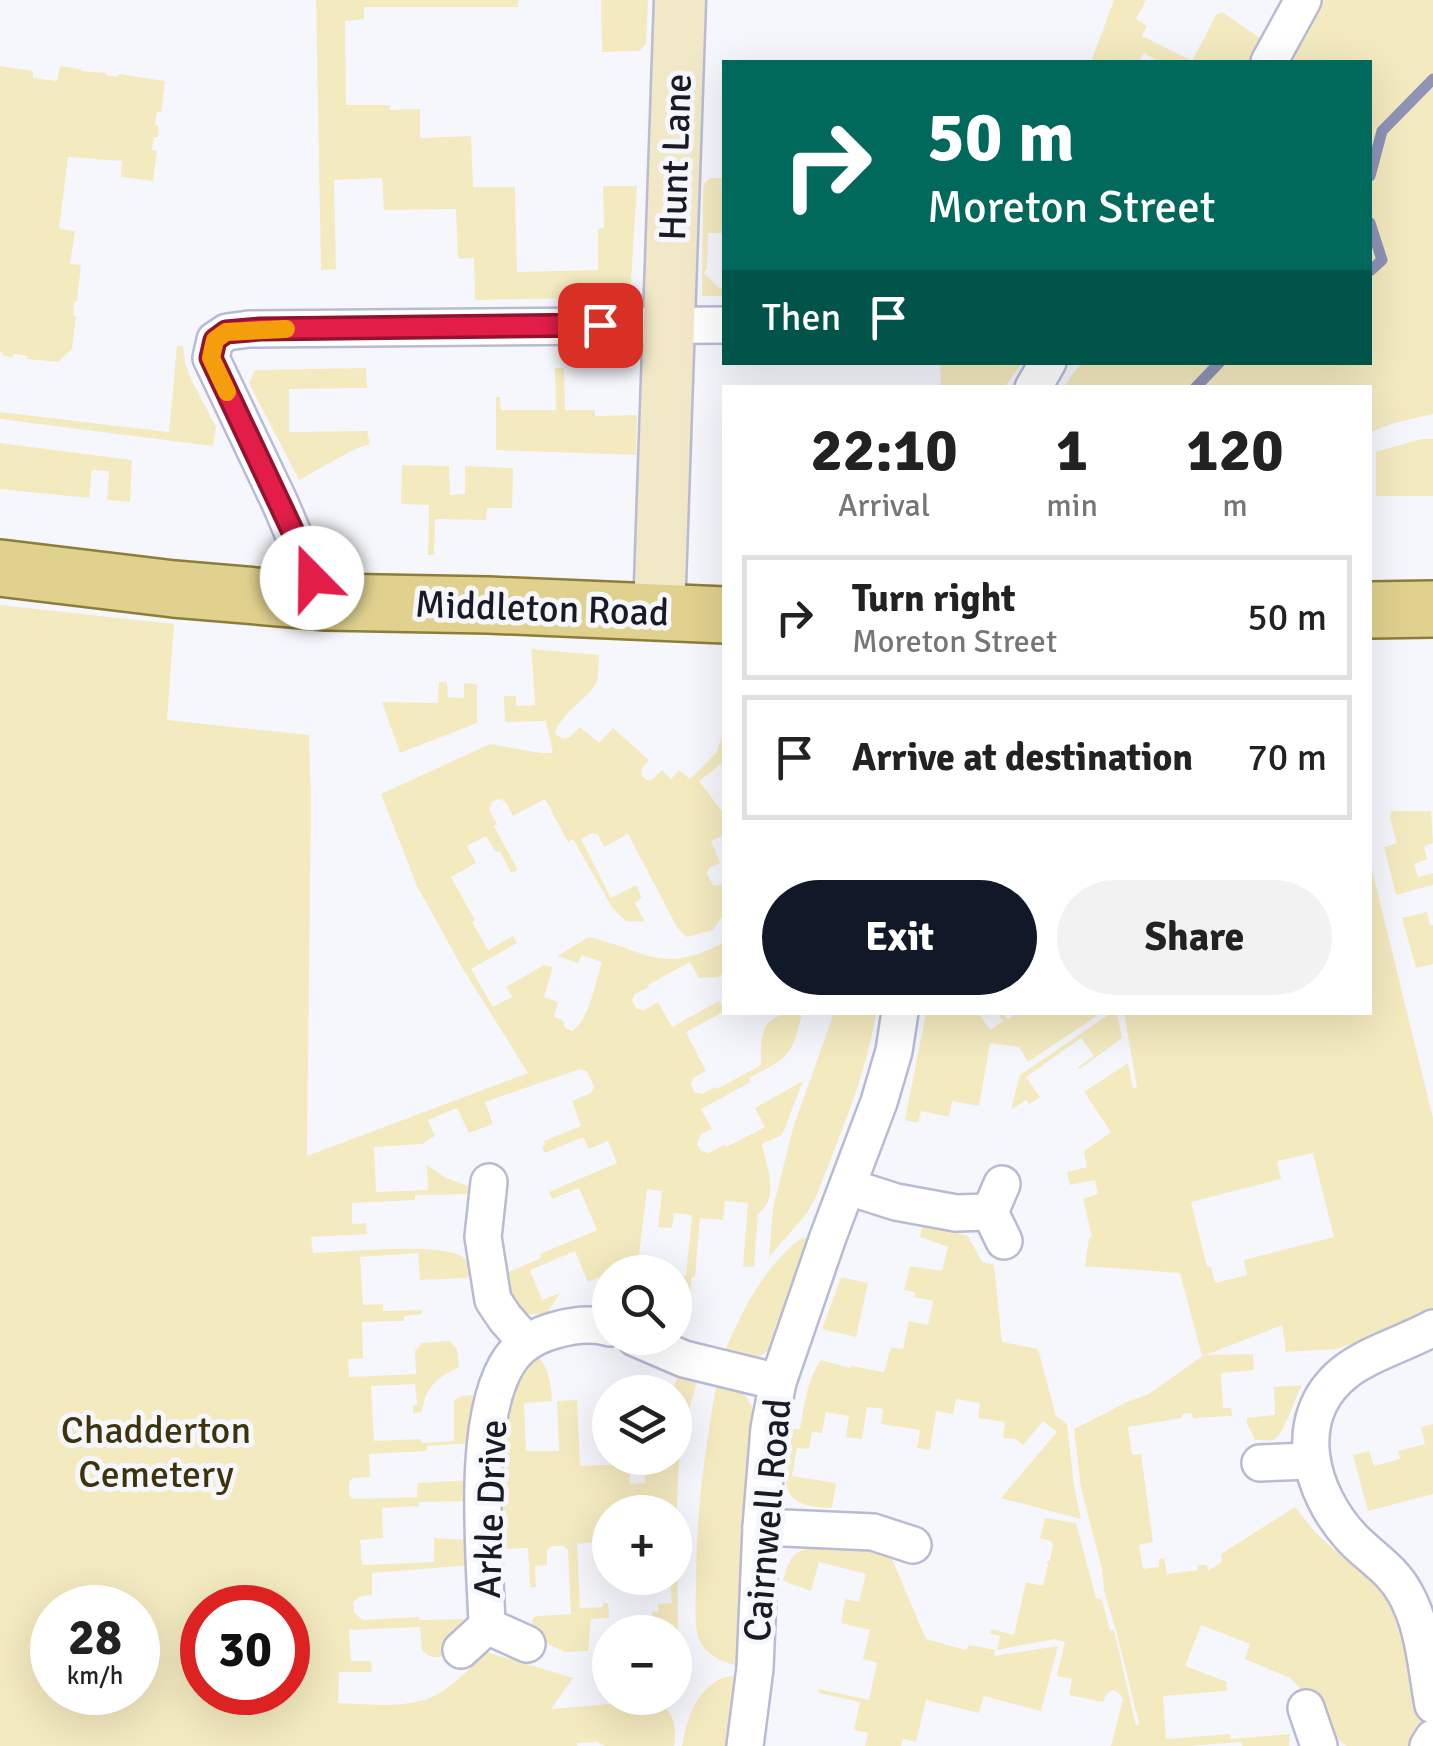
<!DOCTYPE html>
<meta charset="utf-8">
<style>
body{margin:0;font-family:Signika,sans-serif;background:#f2f2f2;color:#222;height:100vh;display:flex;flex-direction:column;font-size:38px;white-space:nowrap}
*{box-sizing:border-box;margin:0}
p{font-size:32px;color:#767676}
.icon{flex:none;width:55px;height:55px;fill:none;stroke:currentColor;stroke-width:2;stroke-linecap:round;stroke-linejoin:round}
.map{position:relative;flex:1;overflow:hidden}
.drawer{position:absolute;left:722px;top:385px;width:650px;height:630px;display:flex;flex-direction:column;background:#fff;border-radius:0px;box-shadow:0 10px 40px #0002}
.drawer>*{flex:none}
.banner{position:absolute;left:722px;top:60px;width:650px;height:305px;border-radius:0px;box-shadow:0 10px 40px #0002;background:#00695c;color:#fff;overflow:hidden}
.fabs{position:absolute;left:592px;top:1255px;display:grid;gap:20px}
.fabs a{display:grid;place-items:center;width:100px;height:100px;border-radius:50%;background:#fff;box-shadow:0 10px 40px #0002;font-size:50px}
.speed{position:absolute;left:30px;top:1585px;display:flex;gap:20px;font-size:50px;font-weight:700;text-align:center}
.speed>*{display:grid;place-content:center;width:130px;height:130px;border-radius:50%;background:#fff;box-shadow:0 10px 40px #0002;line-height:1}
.speed small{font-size:25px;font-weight:400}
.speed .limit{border:15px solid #d22;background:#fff;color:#111}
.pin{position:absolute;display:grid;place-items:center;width:85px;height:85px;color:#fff;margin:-42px;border-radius:20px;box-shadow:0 5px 15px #0006}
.me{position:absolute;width:110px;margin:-55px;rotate:338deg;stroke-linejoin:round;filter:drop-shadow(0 0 8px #0008)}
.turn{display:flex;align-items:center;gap:35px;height:210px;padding:0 40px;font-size:45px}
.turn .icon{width:130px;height:130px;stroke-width:2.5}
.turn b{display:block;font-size:70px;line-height:85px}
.then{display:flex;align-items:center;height:95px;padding:0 40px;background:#0003;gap:20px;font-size:38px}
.eta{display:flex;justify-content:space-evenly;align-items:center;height:170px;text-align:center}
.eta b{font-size:60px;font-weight:700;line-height:70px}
.cta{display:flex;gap:20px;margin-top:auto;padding:20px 40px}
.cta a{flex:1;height:115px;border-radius:60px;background:#111827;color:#fff;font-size:40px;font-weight:700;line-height:115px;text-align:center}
.cta a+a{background:#f2f2f2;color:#222}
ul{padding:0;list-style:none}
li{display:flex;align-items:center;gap:30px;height:125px;margin:0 20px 15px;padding:0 20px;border:5px solid #e0e0e0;border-radius:0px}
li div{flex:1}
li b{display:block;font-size:38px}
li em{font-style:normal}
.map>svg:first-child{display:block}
.green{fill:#f4eac0;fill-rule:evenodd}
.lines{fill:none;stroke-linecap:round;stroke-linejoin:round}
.stream{stroke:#8e93b7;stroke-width:11}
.street-casing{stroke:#b8bbd4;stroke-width:40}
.secondary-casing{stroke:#b8bbd4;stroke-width:55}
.primary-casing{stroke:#8d7d38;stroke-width:60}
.street{stroke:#fff;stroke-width:35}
.secondary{stroke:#f0e8c7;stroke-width:50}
.primary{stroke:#e0d18f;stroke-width:55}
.route-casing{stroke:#92132f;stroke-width:25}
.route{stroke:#e11d48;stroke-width:18}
.slow{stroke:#f59e0b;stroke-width:18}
.labels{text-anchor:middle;stroke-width:10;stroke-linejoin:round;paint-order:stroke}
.street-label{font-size:38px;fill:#191a23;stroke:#f6f7fc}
.park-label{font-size:38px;fill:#3e340c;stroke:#f6f7fc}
</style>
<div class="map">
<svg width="1433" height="1746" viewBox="0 0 1433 1746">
<rect width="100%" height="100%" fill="#f6f7fc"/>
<g class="green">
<path d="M316,0H518V7H364V19L345,21L346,105H390V110L420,109V138L471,136L473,187H515L517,272L598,270V229L604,228L603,186H637L630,297L475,300L474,258L458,259L456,209L384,210L382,178L334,180L336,269L321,270Z"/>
<path d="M601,0H648L646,44L639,51L602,52Z"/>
<path d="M1114,0H1146L1136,19L1147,26L1142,36L1192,61L1216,15L1222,12L1260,38L1262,43L1249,62H1160L1144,53L1139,62H1091Z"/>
<path d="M1317,0H1433V414L1395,423L1370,432V388H1063L1081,363L1370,362V62H1286L1309,28Z"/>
<path d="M0,66L33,71V78L57,81L60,66L81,69V71L106,73V75L117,77L119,74L165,81L161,112H157L155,125L159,127L158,137H154L152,150L157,151L153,181L121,177L122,161L68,157L59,229L75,231L70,264L81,265L77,301H74L73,315L76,316L72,349L58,362L27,359V356L14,354L13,357L3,356V352H0Z"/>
<path d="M711,178H725V233H708L707,269L704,273L719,288L725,286V296H702L703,187L706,181Z"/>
<path d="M177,346H183L185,363L192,381L216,427L213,446L0,419V412L169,432Z"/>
<path d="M940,363V362L1022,363L1004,388L941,387Z"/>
<path d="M366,368L367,388L289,389V432L367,431L370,444L355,449L299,480L249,383L255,370Z"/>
<path d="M555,368H564L565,410H595V416L637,415L636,455L496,450V397H500L501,410H556Z"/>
<path d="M1421,439H1433V496H1376V452Z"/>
<path d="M0,443L132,460L130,502L107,500L109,471L92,470L89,498L0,489Z"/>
<path d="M402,465L449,466L450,495L465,494V466L513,468L512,508H487L486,520L435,519L434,555H428L429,505L401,504Z"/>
<path d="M0,605L174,624L167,720L309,735L311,800L307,1156L528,1073L463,969L417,886L381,794L490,744L541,753H553L546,721L505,722L504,696H516V706L535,705L531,644L532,649L599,655C598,662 599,674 597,681C590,698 562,711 555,733L562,739L570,737L580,727L599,743L613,728L649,760L641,769L642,776L647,780L653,779L662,770L671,779L679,770L690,779L716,753L725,728V761L699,781L725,815V835L711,841L720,863L709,868L707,873L712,884L716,886L725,883V917L721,918L713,930L687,937L678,929L628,834L604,847L598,835L592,833L581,839L611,898L636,885L642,898L635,903L645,922L626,921L613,909L573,839L568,842L545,799L513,816L506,802L499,799L492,802L489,810L497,824L494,826L518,870L511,873L500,851L496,852L486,836L467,846L476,863L451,877L475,920L472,922L488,950L513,936L517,943L471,969L493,1007L512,997L506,987L544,965L553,967L544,997L558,1002L554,1017L563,1020L565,1028L572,1031C590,1019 595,983 602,962L582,955L578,963L557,956L589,937C650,952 662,975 725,942V972L718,977L699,978L690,962L648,985L649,987L635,994L632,1000L637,1009L644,1010L658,1002L672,1027L719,1001L725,1011L686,1032L706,1071L693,1078L691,1085L694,1092L702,1094L715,1087L717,1089L761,1065C760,1030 762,1013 802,1013C792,1057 789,1057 749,1078L751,1082L701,1109L712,1129L701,1134L697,1144L701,1151L709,1153L724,1145L726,1147L765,1127L755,1108L803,1081L782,1135L762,1144C767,1167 780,1198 758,1214L754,1267L743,1266L748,1203L725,1201L723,1220L700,1218L695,1277H692L685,1330L672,1341L675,1338V1275L686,1276L692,1215L674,1213L672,1228L658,1227L662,1191L647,1189L637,1272H632L628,1265L588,1282L575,1251L530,1270L542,1300L560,1293L546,1315L528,1314L516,1309L502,1275L541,1258L540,1254L597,1230L579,1188L552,1199L549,1192L617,1163L608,1141L589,1149L583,1137L545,1153L542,1146L545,1145L544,1141L581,1126L572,1101L591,1093L594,1087L587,1071L580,1069L485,1102L493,1124L469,1133L457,1108L428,1120L435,1136L422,1144L374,1147L376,1192L428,1190L427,1165L446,1178L473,1188V1194L415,1195V1200L352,1203V1224L366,1223L367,1234L311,1237L313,1253C347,1252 431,1243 459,1255C468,1259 471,1265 473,1273L466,1278L420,1280L418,1253L360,1257L363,1305L383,1304V1311L422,1310V1314L404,1316V1321L362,1322L363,1358L348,1359L349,1377L416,1374L415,1351L422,1343L450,1341L457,1349L459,1367C438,1377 425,1387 422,1412L413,1413V1406L417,1405L415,1384L371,1386L374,1441L421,1439L422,1443L454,1441V1400L462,1396L472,1395L480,1402L474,1443L427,1446V1451L369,1454L370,1477L353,1478L349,1482V1495L353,1499L417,1497L418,1483L471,1480L470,1501L419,1502V1506L382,1508L383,1538L360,1540L362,1565L434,1562V1538L471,1540L472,1565L372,1573V1595L361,1596L353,1602L354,1613L363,1620L419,1617L420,1620L464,1619C454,1630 441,1639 445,1655C434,1659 430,1658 422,1650L420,1627L349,1630L351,1661H371L372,1672H339L338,1703C369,1704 403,1709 432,1697C453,1688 470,1667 487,1652L573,1678L551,1709L654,1700C674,1712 677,1723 674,1746H605L597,1742L577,1743V1746H0ZM52,1608H138V1692H52ZM202,1608H288V1692H202Z"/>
<path d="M439,682H447L448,697L464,698V683L477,684V723L400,753L382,702L438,703Z"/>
<path d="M1391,811H1431L1433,843L1424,846L1427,859L1414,864L1418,877L1433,873V885L1396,895L1384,847L1397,843L1390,818Z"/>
<path d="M1370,862L1433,1118V1314L1407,1327L1335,1349L1286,1352L1282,1325L1206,1355L1253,1354L1254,1370L1221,1373L1223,1408H1231L1232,1416L1193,1418L1192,1413L1182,1414V1418L1128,1427L1132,1455L1141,1454L1153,1542L1139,1545L1143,1569L1159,1567V1559L1164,1558L1167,1574L1198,1570V1565H1207L1208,1571L1222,1562L1221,1554L1295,1507L1316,1533L1339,1554L1345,1549L1396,1602L1423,1718L1417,1735L1408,1746H1346L1329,1732L1315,1690L1305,1694L1290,1678L1245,1659L1250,1644L1201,1625L1185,1666L1227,1682L1226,1691L1163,1696L1166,1739L1230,1734L1231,1739L1290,1734L1289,1746H1242L1241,1742L1190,1746H1111L1123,1699L1118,1692L1112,1690L1106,1694L1103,1702L1069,1695L1072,1679L1057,1676L1065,1642L1054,1639L997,1650L1000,1636L990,1634L991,1629L1014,1635L1026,1582L1043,1586L1048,1564L1046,1563L1050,1560L1053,1545L1051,1541L1040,1538L1045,1518L1076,1523L1096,1598L1102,1600L1110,1631L1114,1630L1136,1726L1139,1724L1117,1634L1104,1590L1102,1569L1081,1488L1074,1429L1127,1402L1149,1394L1202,1356L1180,1273L1085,1266L1089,1238L1092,1237L1083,1199L1098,1194L1095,1180L1070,1185L1067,1172L1087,1167L1084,1151L1111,1132L1084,1092L1128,1063L1133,1089L1137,1087L1124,1013L1370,1012ZM1313,1153L1334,1237L1244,1260L1247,1275L1215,1283L1211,1267H1207L1191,1202L1281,1179L1277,1161Z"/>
<path d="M1427,912L1430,925H1433V964L1416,968L1402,918Z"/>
<path d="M834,1013H876C866,1076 839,1137 816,1197L807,1213L769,1257L773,1208L793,1128Z"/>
<path d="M926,1013H975L978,1016L980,1015L990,1030L1003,1021L997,1013H1003L1008,1019L1017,1013H1101L1028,1062L1019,1047L990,1043L979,1106L952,1101L949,1117L921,1111L918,1123L905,1120Z"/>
<path d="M1111,1013H1117L1122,1038L1080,1069L1078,1067L1094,1056L1081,1038L1026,1077L1040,1097L1029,1104L1026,1100L1011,1110L1020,1075Z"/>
<path d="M923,1224L968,1236L982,1262L994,1265L1002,1342L1038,1349L1056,1416L1067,1424L1074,1486L1081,1519L1001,1498L1057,1432L1043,1421L1023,1445L1015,1439L1003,1438L1005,1422L978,1418L980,1403L956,1399L953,1414L936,1411L930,1450L917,1448L920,1430L881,1424L883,1409L867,1407L862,1439L846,1437L849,1416L826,1412L822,1433L812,1432L809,1449L797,1448L792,1476L836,1483L832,1508C769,1507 787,1475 793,1429H800C804,1406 807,1380 821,1360L850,1368L852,1366L884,1372L891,1347L903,1349L909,1321L928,1325L933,1301L914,1297L915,1292L904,1290L910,1266L942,1271L948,1247L920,1237Z"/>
<path d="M802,1238H807L810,1245L773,1347C756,1362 744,1360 723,1356C740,1314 764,1265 802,1238Z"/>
<path d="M841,1277L868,1283L856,1337L822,1329Z"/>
<path d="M536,1356C549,1365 551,1385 552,1401L524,1403L526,1451H559L557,1401L577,1400L580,1466L625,1464V1458H629L630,1484L645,1483L644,1458H651L652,1463L670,1462L671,1458H675V1392H673L679,1370L699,1375L680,1440L677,1502L678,1652L675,1647V1632H654L652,1612L658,1611V1604L672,1603L670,1578H675V1512H610V1559H598L597,1542L577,1544L580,1608L603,1607V1603H608L609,1618L591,1619L588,1651L565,1652L544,1642L543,1634L532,1627V1619L537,1616L571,1614L568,1550L564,1546H551L547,1550V1565L535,1566L536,1587H530L528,1548L506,1549L505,1510H495C499,1472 500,1397 523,1366C524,1365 535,1356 536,1356Z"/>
<path d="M717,1381C740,1388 745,1390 754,1412L740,1666C723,1663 704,1655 698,1636C694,1622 696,1596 696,1582C696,1513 705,1448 717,1381Z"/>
<path d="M1302,1385C1295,1397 1284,1436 1273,1440C1270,1441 1259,1440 1255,1440L1247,1424V1418L1275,1415L1274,1387Z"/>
<path d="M1433,1424V1494L1368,1511L1353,1455L1369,1451L1374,1466L1400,1459L1398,1451L1425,1444L1421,1427Z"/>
<path d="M822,1547L876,1549L892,1559L926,1639L966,1650L969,1645L995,1650L994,1656L1058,1646L1041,1711L984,1696L979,1713L926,1700L916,1742L903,1739L901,1746H865L868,1733L854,1730L860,1702L819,1693V1689L869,1700L877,1663L863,1659L870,1630L841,1623L845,1599L859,1602L866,1574L819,1562L811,1591L783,1581C790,1555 794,1549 822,1547Z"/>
<path d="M730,1676L739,1677L730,1746H682C687,1717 698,1683 730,1676Z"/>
</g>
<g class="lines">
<g class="stream">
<path d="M1370,176L1382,131L1433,79"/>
<path d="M1370,223L1382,260L1370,271"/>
<path d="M1195,388L1220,362"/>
</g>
<defs>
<g id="street">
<path d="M1269,62L1303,0"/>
<path d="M1033,388L1048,362"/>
<path d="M327,602L312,578L280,503L211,358L215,340L227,332L249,329L725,325"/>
<path d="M489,1182L483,1237L493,1300L505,1318L526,1342"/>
<path d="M1002,1184L990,1212L1004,1241"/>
<path d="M849,1187L896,1202L956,1213L990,1212"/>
<path d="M1433,1328C1406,1343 1367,1354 1344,1373C1289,1418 1310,1493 1352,1538C1370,1557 1392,1569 1405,1593C1424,1626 1426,1668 1433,1705"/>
<path d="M635,1338L684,1359L778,1382"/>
<path d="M1260,1463L1310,1461"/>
<path d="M761,1527L873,1532L913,1545"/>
<path d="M487,1626C485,1557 470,1415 511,1358C523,1342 538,1335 556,1330C574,1325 593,1323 610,1328"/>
<path d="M461,1650L487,1626L527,1644"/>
<path d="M1306,1708L1319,1746"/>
<path d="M745,1746L755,1668L761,1527L769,1428L778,1382L828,1237L879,1102L894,1051L900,1012"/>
<path d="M1428,1746L1433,1738"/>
</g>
<path id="secondary" d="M659,613L680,0"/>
<g id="primary">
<path d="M0,568L174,589L327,602L488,605L725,615"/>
<path d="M1370,610L1433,609"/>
</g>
</defs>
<use href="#street" class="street-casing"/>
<use href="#secondary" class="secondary-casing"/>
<use href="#primary" class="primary-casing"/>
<use href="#street" class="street"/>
<use href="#secondary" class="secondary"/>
<use href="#primary" class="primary"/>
</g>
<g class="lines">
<defs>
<path id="route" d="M312,578L293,532L211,358L215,340L226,332L260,329L600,325"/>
</defs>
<use href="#route" class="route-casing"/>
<use href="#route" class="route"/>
<path class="slow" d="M227,392L211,358L215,340L226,332L286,329"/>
</g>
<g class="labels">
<g class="street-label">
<text transform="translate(675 157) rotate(-88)" y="13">Hunt Lane</text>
<text transform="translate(542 608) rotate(2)" y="13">Middleton Road</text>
<text transform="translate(490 1509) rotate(-88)" y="13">Arkle Drive</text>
<text transform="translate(767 1520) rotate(-85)" y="13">Cairnwell Road</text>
</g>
<g class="park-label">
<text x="156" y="1443">Chadderton<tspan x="156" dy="44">Cemetery</tspan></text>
</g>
</g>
</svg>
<div class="fabs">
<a><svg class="icon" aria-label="search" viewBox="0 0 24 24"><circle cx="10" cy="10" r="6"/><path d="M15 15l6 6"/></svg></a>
<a><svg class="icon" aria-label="layers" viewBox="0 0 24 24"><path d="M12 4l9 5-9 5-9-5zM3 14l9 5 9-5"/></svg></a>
<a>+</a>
<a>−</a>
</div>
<div class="speed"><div>28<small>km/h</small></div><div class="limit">30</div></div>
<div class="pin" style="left:600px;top:325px;background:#d93025"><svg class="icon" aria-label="arrive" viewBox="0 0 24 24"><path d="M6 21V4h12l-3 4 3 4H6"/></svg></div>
<svg class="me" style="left:312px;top:578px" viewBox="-20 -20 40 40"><circle r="19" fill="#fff"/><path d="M0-13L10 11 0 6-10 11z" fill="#e11d48"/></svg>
<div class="banner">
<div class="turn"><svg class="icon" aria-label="right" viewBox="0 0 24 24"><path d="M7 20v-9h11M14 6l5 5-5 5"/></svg><div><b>50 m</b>Moreton Street</div></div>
<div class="then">Then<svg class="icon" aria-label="arrive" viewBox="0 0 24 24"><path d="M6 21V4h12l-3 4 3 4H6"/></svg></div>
</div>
<section class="drawer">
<div class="eta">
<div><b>22:10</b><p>Arrival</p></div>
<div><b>1</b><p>min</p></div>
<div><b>120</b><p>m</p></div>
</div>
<ul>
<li><svg class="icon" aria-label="right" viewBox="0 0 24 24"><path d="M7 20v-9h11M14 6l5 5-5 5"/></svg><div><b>Turn right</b><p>Moreton Street</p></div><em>50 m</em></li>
<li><svg class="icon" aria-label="arrive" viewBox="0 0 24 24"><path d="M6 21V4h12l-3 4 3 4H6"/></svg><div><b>Arrive at destination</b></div><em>70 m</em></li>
</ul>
<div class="cta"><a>Exit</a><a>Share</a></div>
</section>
</div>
